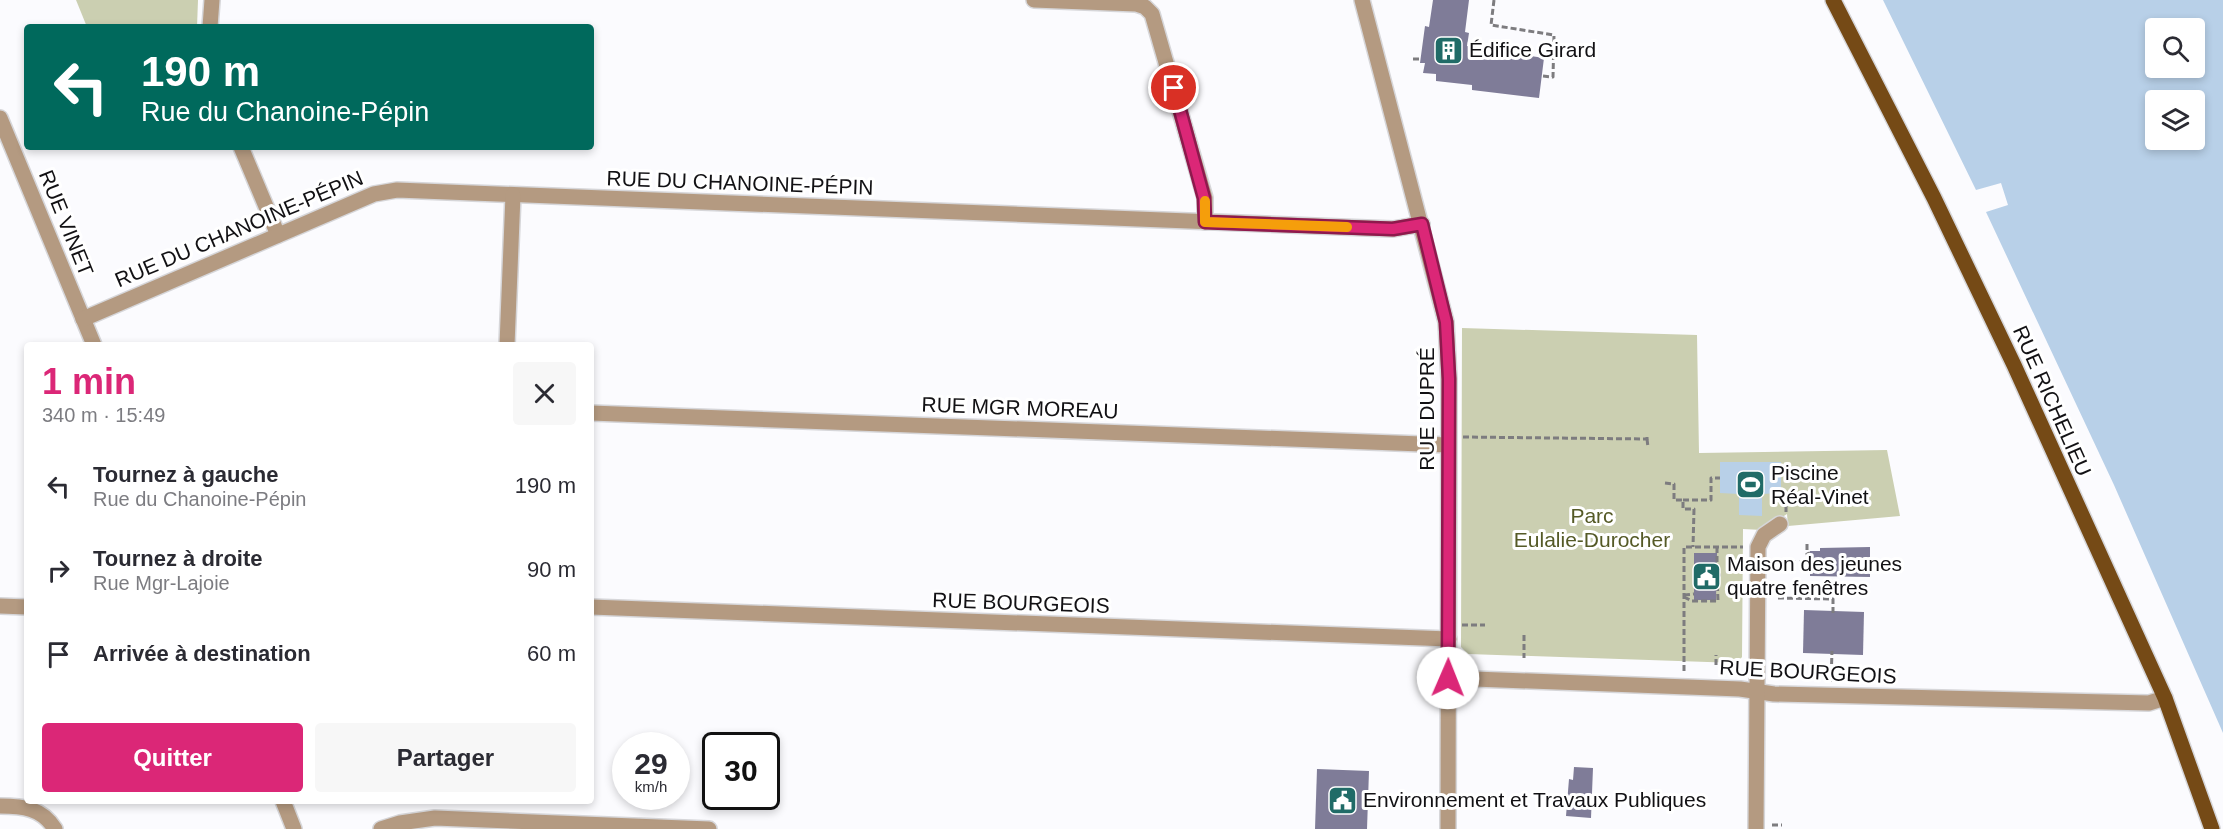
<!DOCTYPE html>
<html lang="fr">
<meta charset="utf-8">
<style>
body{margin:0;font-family:Arial,sans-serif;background:#f7f7f7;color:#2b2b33;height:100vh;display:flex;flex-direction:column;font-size:22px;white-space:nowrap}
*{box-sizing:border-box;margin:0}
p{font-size:20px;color:#7c7c81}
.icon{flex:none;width:33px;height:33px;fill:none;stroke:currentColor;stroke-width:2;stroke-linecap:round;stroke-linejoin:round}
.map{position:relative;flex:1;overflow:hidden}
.sheet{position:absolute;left:24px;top:342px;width:570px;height:462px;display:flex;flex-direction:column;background:#fff;border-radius:6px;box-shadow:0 3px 9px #0003}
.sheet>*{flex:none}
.guide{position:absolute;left:24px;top:24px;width:570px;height:126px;border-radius:6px;box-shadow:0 3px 9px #0003;background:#00695c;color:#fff;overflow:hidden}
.controls{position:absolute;left:2145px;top:18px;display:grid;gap:12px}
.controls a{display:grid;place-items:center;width:60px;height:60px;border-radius:6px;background:#fff;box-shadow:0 3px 9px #0003;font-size:30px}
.speed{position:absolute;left:612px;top:732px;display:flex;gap:12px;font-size:30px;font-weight:700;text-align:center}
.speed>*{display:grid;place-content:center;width:78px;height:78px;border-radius:50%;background:#fff;box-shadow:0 3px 9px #0003;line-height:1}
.speed small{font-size:15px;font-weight:400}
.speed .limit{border:3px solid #111;border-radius:9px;background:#fff;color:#111}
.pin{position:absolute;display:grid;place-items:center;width:51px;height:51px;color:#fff;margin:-26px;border:3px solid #fff;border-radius:50%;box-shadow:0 2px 6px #0007}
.me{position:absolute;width:66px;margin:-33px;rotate:1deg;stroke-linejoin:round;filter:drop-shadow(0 0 4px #0008)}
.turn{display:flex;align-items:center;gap:21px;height:126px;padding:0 18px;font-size:27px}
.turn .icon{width:78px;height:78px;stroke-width:2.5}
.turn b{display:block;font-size:42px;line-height:51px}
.round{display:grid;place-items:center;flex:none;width:63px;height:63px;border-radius:6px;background:#f7f7f7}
.summary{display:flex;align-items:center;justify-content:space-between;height:102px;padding:0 18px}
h1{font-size:36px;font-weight:700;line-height:45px;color:#db2777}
.primary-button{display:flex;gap:12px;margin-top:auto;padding:12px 18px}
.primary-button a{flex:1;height:69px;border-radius:6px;background:#db2777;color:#fff;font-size:24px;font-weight:700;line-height:69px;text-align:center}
.primary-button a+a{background:#f7f7f7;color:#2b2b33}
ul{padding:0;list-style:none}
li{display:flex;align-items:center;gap:18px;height:84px;padding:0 18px}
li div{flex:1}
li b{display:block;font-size:22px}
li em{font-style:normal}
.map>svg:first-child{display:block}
.green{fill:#cbcfb1}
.water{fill:#b8d0e8;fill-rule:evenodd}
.building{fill:#7f7c98}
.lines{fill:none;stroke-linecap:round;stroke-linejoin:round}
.minor-casing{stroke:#d6d6d9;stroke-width:18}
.major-casing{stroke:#d6d6d9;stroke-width:18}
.path{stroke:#7d7c7f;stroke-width:3;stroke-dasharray:6 3;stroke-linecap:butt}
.minor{stroke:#b49a81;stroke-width:15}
.major{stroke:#754a16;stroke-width:15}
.route-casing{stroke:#8e194d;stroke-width:15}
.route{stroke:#db2777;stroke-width:10}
.slow{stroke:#f59e0b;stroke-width:10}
.labels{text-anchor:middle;stroke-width:6;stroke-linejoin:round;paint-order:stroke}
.poi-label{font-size:21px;fill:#121114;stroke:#fff;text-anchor:start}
.street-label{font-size:21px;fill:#121114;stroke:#fff}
.park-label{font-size:21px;fill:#555a27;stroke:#fff}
</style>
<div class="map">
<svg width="2223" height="829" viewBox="0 0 2223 829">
<rect width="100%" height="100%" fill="#fbfbfe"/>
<g class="green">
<path d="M76,0H198L197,27H87Z"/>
<path d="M1462,328L1697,335L1699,453L1887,450L1900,516L1788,526L1787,514L1762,530L1743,529L1742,657L1737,663L1468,654L1461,647Z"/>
</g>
<g class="water">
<path d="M1883,0H2223V733L2114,485L1986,212L2008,205L2001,183L1976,190ZM2156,28H2194V68H2156ZM2156,100H2194V140H2156Z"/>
<path d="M1720,462H1781V493L1762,494V516L1739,515V494L1720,493Z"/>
</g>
<g class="building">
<path d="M1433,0H1469L1465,32L1469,33L1467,46L1544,58L1539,98L1472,90V85L1436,81V74L1423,73L1425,63H1420L1425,26L1429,27Z"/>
<path d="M1870,547V577L1810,576V551H1820V548Z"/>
<path d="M1694,553H1717L1716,600H1694Z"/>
<path d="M1804,610L1864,612L1863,655L1803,653Z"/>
<path d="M1574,767L1593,768L1591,818L1566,816L1569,779L1573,780Z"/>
<path d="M1317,769L1369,771L1367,829H1315Z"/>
</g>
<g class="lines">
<defs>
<g id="minor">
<path d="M1034,0L1136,4L1145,7L1152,14L1205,198V222"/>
<path d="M1362,0L1446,322L1449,379L1448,829"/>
<path d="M210,27L212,0"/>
<path d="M0,118L94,345"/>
<path d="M241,147L278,235"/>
<path d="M83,319L374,194L397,190L1393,229L1422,224"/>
<path d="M507,345L513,195"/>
<path d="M591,413L1448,445"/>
<path d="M0,606L27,607"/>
<path d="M591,607L1449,639"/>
<path d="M1448,678L1740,689L1774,694L2149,703L2165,698"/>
<path d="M283,801L294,829"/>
<path d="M0,806C23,806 42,808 55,829"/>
<path d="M381,829L400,823L435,818L709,829"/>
<path d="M1756,829L1758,547L1764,535L1780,524"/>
</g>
<path id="major" d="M1833,0L1934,198L2014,365L2165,698L2212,829"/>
</defs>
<use href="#minor" class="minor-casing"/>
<use href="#major" class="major-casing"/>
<g class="path">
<path d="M1494,0L1491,25L1554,35L1553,77L1542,76"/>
<path d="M1413,59H1419"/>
<path d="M1463,437L1647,439V436"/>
<path d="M1647,439L1648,447"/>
<path d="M1665,483L1674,484V500H1683V509H1694L1693,547"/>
<path d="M1683,500H1711V478H1720"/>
<path d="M1786,512V501L1793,493"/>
<path d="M1807,544V554L1810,553"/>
<path d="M1717,547V575H1721"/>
<path d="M1772,562H1806"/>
<path d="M1684,595L1694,594"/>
<path d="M1684,597L1692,601H1718L1717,575"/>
<path d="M1778,598L1833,599V614"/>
<path d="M1462,625H1485"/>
<path d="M1524,635V658"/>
<path d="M1716,665V655"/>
<path d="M1684,671V547H1743"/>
<path d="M1831,682L1832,651"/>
<path d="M1558,799L1568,796"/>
<path d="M1772,825H1782"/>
</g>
<use href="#minor" class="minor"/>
<use href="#major" class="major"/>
</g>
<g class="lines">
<defs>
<path id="route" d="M1174,88L1204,198L1205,222L1393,229L1422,224L1446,322L1449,379L1448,678"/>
</defs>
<use href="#route" class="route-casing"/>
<use href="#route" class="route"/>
<path class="slow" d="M1205,201V222L1347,227"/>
</g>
<defs>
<symbol id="building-square" viewBox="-11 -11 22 22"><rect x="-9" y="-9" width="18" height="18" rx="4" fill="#206b67" stroke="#fff"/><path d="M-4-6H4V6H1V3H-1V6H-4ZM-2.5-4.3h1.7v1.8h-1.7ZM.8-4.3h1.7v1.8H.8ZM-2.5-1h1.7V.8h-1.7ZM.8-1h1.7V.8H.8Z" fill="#fff"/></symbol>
<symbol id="stadium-square" viewBox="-11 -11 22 22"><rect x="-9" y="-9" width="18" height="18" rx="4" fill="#206b67" stroke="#fff"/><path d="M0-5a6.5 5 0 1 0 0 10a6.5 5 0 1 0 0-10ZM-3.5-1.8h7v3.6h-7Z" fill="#fff"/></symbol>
<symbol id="civic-square" viewBox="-11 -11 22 22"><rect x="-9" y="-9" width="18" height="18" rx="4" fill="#206b67" stroke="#fff"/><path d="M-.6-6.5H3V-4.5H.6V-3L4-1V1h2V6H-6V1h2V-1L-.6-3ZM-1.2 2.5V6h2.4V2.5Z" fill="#fff"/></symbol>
</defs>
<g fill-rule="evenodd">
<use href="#building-square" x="1432" y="34" width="33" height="33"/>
<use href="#stadium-square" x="1734" y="468" width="33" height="33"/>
<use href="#civic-square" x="1690" y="560" width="33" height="33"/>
<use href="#civic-square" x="1326" y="784" width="33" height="33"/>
</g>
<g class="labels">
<g class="poi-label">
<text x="1469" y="57">Édifice Girard</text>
<text x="1771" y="480">Piscine<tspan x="1771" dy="24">Réal-Vinet</tspan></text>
<text x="1727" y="571">Maison des jeunes<tspan x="1727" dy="24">quatre fenêtres</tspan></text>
<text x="1363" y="807">Environnement et Travaux Publiques</text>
</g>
<g class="street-label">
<text transform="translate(740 183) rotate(2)" y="7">RUE DU CHANOINE-PÉPIN</text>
<text transform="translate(66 223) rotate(68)" y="7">RUE VINET</text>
<text transform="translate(239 229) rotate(-23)" y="7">RUE DU CHANOINE-PÉPIN</text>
<text transform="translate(2052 401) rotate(66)" y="7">RUE RICHELIEU</text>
<text transform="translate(1020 408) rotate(2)" y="7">RUE MGR MOREAU</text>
<text transform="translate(1427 409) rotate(-90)" y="7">RUE DUPRÉ</text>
<text transform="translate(1021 603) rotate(2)" y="7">RUE BOURGEOIS</text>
<text transform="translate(1808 672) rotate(3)" y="7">RUE BOURGEOIS</text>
</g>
<g class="park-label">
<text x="1592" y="523">Parc<tspan x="1592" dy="24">Eulalie-Durocher</tspan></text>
</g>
</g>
</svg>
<div class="controls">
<a><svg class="icon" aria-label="search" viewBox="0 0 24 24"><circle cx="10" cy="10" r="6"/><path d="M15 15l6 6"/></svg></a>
<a><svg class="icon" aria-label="layers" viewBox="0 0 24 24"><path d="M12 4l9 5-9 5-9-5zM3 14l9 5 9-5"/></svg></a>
</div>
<div class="speed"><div>29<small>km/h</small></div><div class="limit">30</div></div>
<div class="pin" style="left:1174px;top:88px;background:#d93025"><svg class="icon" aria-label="arrive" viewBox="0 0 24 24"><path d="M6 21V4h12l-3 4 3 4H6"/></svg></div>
<svg class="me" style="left:1448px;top:678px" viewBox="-20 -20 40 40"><circle r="19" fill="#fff"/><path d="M0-13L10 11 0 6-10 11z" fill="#db2777"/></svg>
<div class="guide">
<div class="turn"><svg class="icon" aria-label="left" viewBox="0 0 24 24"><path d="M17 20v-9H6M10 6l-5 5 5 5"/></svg><div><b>190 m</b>Rue du Chanoine-Pépin</div></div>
</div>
<section class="sheet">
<div class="summary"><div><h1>1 min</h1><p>340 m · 15:49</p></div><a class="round"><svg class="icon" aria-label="close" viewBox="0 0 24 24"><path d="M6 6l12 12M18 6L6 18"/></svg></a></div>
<ul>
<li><svg class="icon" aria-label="left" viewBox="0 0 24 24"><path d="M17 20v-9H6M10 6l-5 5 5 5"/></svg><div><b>Tournez à gauche</b><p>Rue du Chanoine-Pépin</p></div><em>190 m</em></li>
<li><svg class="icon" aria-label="right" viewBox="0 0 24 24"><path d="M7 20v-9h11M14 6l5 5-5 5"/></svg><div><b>Tournez à droite</b><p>Rue Mgr-Lajoie</p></div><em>90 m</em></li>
<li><svg class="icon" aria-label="arrive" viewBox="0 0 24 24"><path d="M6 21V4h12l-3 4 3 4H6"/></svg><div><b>Arrivée à destination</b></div><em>60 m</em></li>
</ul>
<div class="primary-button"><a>Quitter</a><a>Partager</a></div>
</section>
</div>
